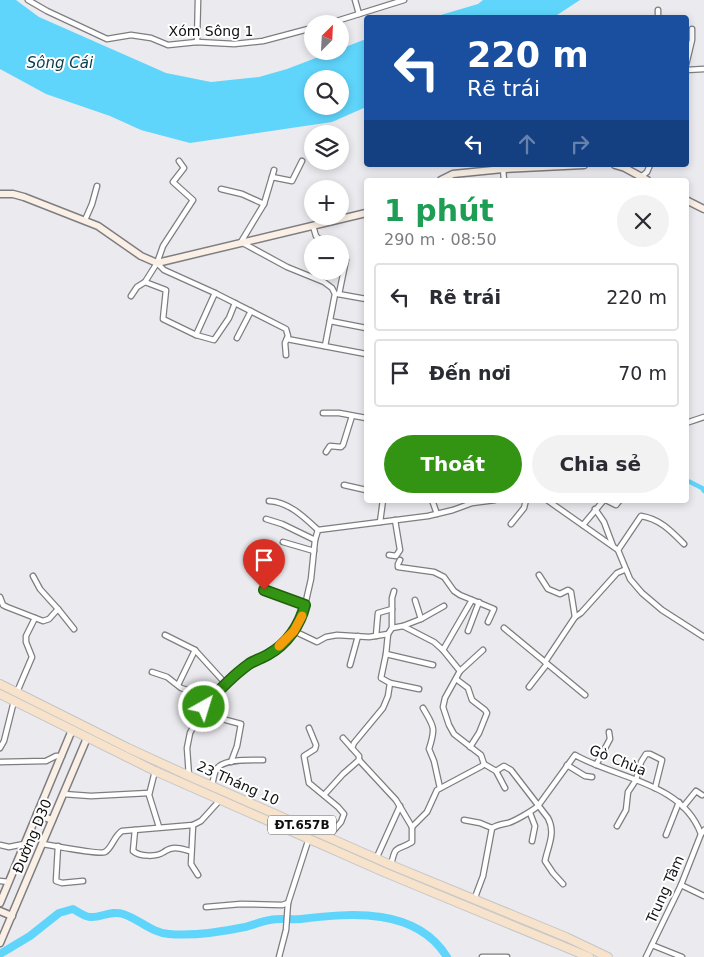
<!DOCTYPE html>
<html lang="vi">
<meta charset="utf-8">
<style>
body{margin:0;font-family:"DejaVu Sans",sans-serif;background:#f2f2f3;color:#2b2b33;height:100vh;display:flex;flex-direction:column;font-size:19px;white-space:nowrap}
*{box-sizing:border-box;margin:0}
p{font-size:16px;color:#7c7c81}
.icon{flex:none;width:28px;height:28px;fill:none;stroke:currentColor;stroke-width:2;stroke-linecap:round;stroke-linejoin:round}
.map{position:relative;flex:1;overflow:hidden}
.drawer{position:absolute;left:364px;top:178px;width:325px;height:325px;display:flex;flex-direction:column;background:#fff;border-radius:5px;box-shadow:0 2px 8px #0003}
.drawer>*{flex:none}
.banner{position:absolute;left:364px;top:15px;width:325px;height:152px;border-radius:5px;box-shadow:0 2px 8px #0003;background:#1a4fa0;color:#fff;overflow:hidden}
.needle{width:32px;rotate:24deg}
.tools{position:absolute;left:304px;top:15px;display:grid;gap:10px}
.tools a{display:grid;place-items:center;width:45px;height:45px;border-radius:50%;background:#fff;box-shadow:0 2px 8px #0003;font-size:25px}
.pin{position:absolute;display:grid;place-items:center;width:42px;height:42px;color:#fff;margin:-51px -21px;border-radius:50% 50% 50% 0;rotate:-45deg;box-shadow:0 0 5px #0007}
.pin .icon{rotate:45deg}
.me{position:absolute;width:55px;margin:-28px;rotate:39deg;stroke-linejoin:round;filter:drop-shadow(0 0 4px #0008)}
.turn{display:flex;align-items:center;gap:18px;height:105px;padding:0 20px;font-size:22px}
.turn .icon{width:65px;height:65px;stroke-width:2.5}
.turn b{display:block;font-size:35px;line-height:42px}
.lanes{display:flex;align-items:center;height:48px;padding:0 20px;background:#0003;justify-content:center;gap:25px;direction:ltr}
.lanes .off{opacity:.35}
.round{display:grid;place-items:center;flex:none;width:52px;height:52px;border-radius:26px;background:#f2f2f3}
.summary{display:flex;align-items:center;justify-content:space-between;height:85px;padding:0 20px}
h1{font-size:30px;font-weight:700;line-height:38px;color:#1e9e55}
.action{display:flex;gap:10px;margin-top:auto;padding:10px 20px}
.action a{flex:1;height:58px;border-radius:30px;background:#339414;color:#fff;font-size:20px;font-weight:700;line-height:58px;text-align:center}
.action a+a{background:#f2f2f3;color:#2b2b33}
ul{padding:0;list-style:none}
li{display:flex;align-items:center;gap:15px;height:68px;margin:0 10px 8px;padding:0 10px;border:2px solid #e1e1e2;border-radius:5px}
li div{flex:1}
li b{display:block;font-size:19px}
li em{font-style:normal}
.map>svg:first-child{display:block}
.water{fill:#5fd5fc;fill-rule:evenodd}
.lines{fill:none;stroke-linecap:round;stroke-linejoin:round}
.canal{stroke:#5fd5fc;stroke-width:4.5}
.river{stroke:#5fd5fc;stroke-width:8}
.street-casing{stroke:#7e7e82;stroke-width:7}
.secondary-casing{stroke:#7e7e82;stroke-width:9}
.primary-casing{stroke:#c6c6c6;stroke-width:10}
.street{stroke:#fff;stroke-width:4.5}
.secondary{stroke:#fbf0e5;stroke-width:6}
.primary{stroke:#f7e2cb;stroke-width:8}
.route-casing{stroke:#21600d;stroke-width:12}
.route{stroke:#339414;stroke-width:9}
.slow{stroke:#f59e0b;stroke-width:9}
.labels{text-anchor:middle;stroke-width:4;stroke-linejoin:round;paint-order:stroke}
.shield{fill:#fff;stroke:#585858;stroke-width:1}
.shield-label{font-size:12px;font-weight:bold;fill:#101011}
.street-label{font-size:14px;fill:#101011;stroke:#fff}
.water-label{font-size:15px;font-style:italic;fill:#063d4d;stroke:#fff}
</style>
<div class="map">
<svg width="704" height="957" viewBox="0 0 704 957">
<rect width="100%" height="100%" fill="#eaeaef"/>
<g class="water">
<path d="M0,0H16L39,17L166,73L211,82L259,77L287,69L334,51H340V49L366,39V107L332,122L190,143L141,130L110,116L46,94L0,69ZM312,79H340V106H312Z"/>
<path d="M483,0H580L554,17H434L478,4Z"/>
</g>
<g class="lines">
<path class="canal" d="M686,480L702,488L704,491"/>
<path class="river" d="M0,954L30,936L59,913L73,909C77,911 85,917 90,917C101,918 111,910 123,914C139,919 152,933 169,934C193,936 221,932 245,927C253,925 262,921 270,920C280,918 291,920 301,919C351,913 416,907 447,957"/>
<defs>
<g id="street">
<path d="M28,0L47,11L107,39L131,35L151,38L168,45L197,42L234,44L263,41L312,28"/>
<path d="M355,0L359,14"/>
<path d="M658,10V18"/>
<path d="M327,24L404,0"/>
<path d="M197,42L198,0"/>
<path d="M686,65L692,40V29"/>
<path d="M686,70L704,69"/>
<path d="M302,161L292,181L272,177L264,204L241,242L287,267L324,282L332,288L335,294L325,346"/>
<path d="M503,169L504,180"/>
<path d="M272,177L274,170"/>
<path d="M641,177L647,172L650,165"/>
<path d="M221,189L242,194L264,204"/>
<path d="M85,220L92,204L97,186"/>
<path d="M313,226L316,236L325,244"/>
<path d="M157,263L164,270L215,293L286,329L288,336L285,343L286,355"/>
<path d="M145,282L166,290L163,319L196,335"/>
<path d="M215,293L196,335L214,340L229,318L235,303"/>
<path d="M338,294L366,299"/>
<path d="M339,294L346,260L340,255"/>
<path d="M131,296L137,287L145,282L157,263L163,246L193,200L173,182L184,168L179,161"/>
<path d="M330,321L366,328"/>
<path d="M237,338L251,311"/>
<path d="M287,339L366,354"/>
<path d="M323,413H339L366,418"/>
<path d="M686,423L704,417"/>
<path d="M326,452L330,446L341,447L343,445L352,416"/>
<path d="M344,485L366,490"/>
<path d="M432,500L437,514"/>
<path d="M547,500L618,550L630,579L642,593L662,610L704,637"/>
<path d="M606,500L616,505L620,500"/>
<path d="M269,501C289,502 304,517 318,530"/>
<path d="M595,509L604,522L613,546"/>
<path d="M266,519L282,524L315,540"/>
<path d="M380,522L383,500"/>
<path d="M511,524L524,508L526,500"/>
<path d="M583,525L604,500"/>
<path d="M283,542L314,551"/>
<path d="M618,550L641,516C660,519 671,531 684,544"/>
<path d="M389,555L396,556L400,550L395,520"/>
<path d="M263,557L266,579L263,588L264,590L305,605"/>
<path d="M400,560L398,564V567L434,572L444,577L454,591L460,595L494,609L488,622"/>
<path d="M539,575L548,589L560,594L568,590L571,592L575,617"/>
<path d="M33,576L40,589L58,609"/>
<path d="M0,597L3,605L7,607L43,621L49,619L58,609L74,629"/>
<path d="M415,600L421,619"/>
<path d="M403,626L421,619L444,606"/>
<path d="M392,628V598L394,591"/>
<path d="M504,628L585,695"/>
<path d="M294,631L317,642L326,637L337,635L369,637L388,634L392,628L403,626L434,642L443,650L460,671L483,650"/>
<path d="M468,631L479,602"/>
<path d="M388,634L386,654L433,665"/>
<path d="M165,635L195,650L225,683"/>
<path d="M376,636L378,613L392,609"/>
<path d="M443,650L472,600"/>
<path d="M545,662L575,617L581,613L617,573L624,570H626"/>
<path d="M350,665L358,636"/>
<path d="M152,672L167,677L181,688L194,692L210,701"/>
<path d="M456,679L468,688L472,700L485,710L487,713L479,733L470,747"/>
<path d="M390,683L419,689"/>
<path d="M178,685L195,650"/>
<path d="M529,687L547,664"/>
<path d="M17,692L32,657L26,642V636L35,618"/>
<path d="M204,707L226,720L241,724L237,746L231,762"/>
<path d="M423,708C434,727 436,727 429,749L434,761L440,788"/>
<path d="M309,728L316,745L315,749L304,756L309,783L338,807L344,814L341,822L328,837"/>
<path d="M0,748L4,741L14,701"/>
<path d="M352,748L354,743L383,708L388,696L390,683L381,678L386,654"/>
<path d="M359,760L396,800L412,827"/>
<path d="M0,762L46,761L56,756H62"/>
<path d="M484,764L496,771L505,788"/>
<path d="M567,765L585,776L592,777"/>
<path d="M596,765L610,739L609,732"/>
<path d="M155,771L149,795L159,827"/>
<path d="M496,771L504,766L511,770L548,818C556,833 548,846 545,861L553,873L563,884"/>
<path d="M189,776L187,748L190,733L204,707L225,683L250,664L276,650L294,631L299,624L303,614L311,579L315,540L318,530L428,516L453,510L472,503L495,500"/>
<path d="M212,786C213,781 214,774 216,770C222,758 252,760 263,760"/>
<path d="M63,794L91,796L149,793"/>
<path d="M324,795L343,774L359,760V756L343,738"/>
<path d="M683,807L696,791L702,795"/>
<path d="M530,813L535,826L532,841"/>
<path d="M464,820L480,823L492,828"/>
<path d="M193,825L191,864L198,875"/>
<path d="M617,826L626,810L628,792L636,780L641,762L646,754H650L662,760L655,788"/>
<path d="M135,830L133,851C140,857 157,857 164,852C167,850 169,848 175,848C180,848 186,850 190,851"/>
<path d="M666,835L679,802"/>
<path d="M42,844C51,845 100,855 105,852C112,848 114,836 122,831L193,825L201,821L220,800"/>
<path d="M0,845L9,847L24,844"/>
<path d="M58,846L56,881L62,883L83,881"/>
<path d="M376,859L400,806"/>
<path d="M391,865C396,843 396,852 412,842V827L427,812L437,790L482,766L484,764L481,755L454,734L449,725L443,707L445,698L460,671"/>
<path d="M0,881L9,882"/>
<path d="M681,885L704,896"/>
<path d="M474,900L483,876L492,828C497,825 503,824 508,823C515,821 532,811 538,806L575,755C617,779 682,782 701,834"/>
<path d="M206,907L241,904L282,905L288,903"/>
<path d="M652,945L682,957"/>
<path d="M279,957L286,930L288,903L309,838"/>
<path d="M482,957H507"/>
<path d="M646,957L681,885L701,834L704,830"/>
</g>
<g id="secondary">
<path d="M615,165L625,168L647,180"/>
<path d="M441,180L453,174L503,169L584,165"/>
<path d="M0,194H13L24,197L98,226L141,256L157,263L366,213"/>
<path d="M686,200L704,209"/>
<path d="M37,814L52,820"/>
<path d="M0,903L72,730"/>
<path d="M0,911L12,916"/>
<path d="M0,943L87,738"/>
</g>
<g id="primary">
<path d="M0,684L128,748L189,776L391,865L566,937L608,957"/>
<path d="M0,694L155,771L386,873L589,957"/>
</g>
</defs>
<use href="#street" class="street-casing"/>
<use href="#secondary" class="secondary-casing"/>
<use href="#primary" class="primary-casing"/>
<use href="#street" class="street"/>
<use href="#secondary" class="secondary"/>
<use href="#primary" class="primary"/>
</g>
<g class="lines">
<defs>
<path id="route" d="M204,707C218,691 231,677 249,664C255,660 263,658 269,654C287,644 300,625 305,605L264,590"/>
</defs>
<use href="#route" class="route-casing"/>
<use href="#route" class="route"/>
<path class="slow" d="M279,646L294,631L302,616"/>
</g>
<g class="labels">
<rect class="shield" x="268" y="815.5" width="68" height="19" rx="4"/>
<g class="shield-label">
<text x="302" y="829">ĐT.657B</text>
</g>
<g class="street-label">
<text x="211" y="36">Xóm Sông 1</text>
<text transform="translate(618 760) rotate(22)" y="5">Gò Chùa</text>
<text transform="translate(238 783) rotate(24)" y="5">23 Tháng 10</text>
<text transform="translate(32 836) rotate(-67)" y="5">Đường D30</text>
<text transform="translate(665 889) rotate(-66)" y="5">Trung Tâm</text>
</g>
<g class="water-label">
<text x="60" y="68">Sông Cái</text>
</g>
</g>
</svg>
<div class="tools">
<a><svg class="needle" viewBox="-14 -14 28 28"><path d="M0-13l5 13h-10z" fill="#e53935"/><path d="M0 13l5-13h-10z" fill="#7c7c81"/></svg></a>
<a><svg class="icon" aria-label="search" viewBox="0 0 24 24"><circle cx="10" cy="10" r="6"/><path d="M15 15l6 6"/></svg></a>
<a><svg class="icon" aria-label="layers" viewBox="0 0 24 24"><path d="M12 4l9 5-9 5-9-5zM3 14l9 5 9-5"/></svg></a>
<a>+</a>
<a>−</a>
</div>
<div class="pin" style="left:264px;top:590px;background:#d93025"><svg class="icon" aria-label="arrive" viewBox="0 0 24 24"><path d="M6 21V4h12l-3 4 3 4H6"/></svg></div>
<svg class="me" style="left:204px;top:707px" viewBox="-20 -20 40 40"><circle r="17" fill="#339414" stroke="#fff" stroke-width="3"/><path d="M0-11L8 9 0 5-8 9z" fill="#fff"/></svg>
<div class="banner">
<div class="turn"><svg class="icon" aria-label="left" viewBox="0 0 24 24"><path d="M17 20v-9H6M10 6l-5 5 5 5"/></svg><div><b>220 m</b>Rẽ trái</div></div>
<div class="lanes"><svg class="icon" aria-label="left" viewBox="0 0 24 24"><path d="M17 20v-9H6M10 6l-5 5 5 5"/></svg><svg class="icon off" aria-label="ahead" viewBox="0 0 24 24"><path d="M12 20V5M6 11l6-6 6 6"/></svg><svg class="icon off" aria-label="right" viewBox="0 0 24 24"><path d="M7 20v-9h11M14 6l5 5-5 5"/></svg></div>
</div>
<section class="drawer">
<div class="summary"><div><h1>1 phút</h1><p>290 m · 08:50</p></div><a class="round"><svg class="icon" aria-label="close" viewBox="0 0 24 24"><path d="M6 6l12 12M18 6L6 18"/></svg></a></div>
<ul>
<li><svg class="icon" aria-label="left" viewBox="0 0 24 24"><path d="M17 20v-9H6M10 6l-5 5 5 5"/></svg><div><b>Rẽ trái</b></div><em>220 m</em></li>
<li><svg class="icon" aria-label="arrive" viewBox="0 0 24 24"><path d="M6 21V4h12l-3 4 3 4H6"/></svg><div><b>Đến nơi</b></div><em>70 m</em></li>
</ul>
<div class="action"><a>Thoát</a><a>Chia sẻ</a></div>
</section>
</div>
